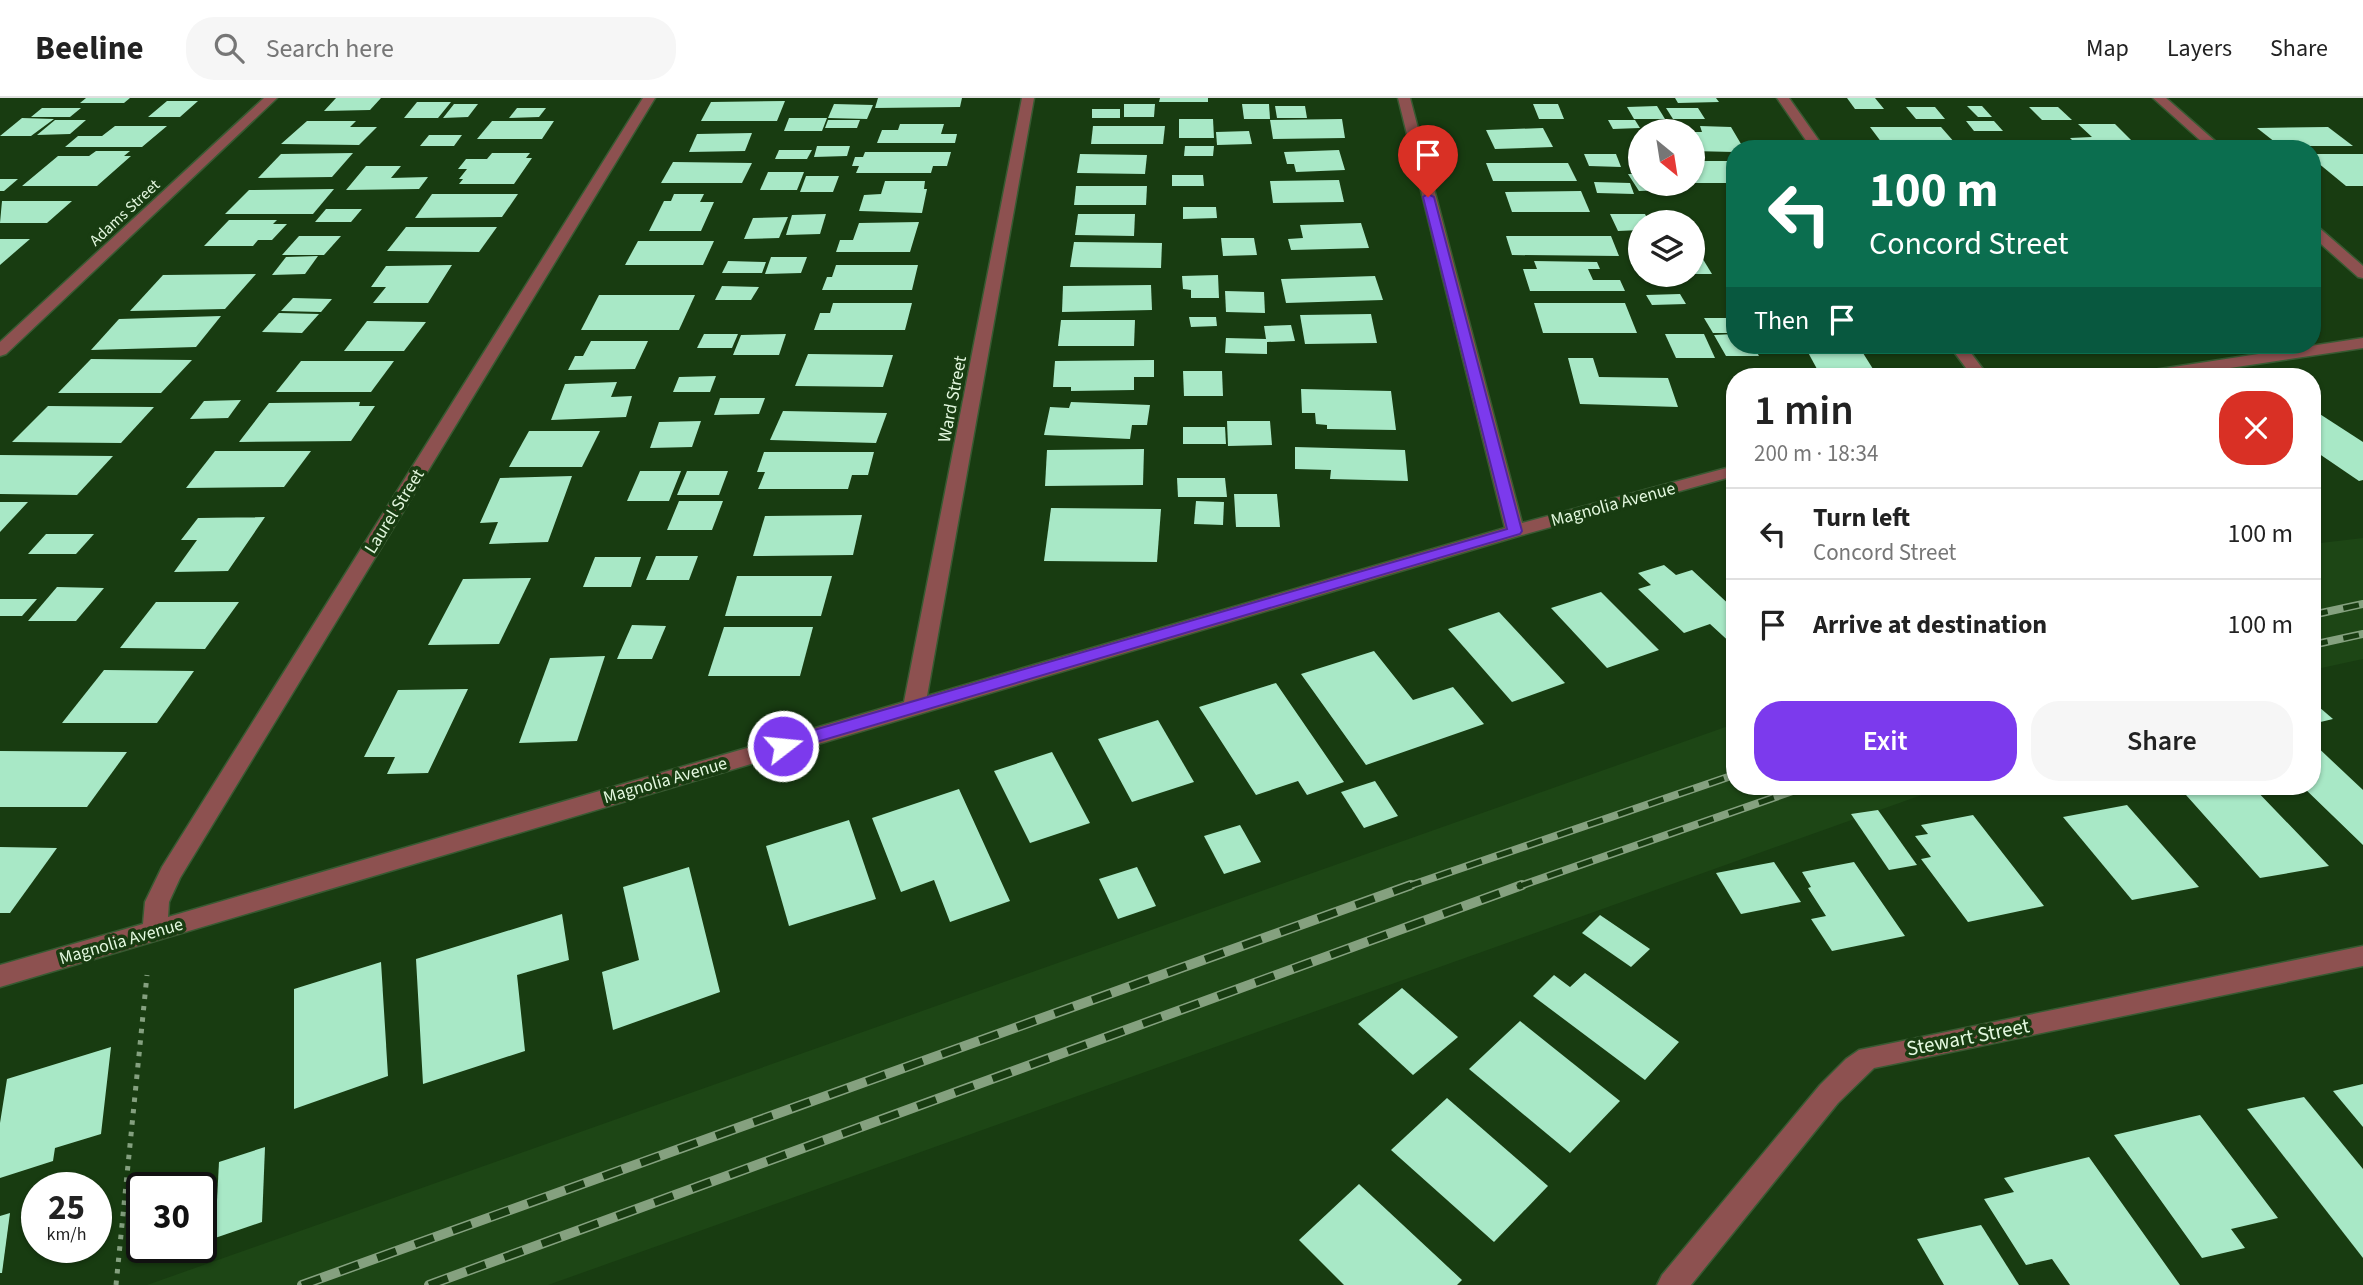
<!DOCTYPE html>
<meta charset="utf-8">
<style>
body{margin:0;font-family:"Source Sans 3",sans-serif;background:#f6f6f6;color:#222;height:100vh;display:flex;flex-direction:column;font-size:26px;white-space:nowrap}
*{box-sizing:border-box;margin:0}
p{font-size:23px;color:#767676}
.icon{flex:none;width:38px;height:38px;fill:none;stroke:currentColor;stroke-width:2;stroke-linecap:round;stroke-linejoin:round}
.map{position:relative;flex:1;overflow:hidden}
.panel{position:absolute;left:1726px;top:270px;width:595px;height:427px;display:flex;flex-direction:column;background:#fff;border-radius:28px;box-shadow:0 2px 5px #0004}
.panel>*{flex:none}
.banner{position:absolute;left:1726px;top:42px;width:595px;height:214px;border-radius:28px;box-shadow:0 2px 5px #0004;background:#0b6e4f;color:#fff;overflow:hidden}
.needle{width:46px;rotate:150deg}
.fabs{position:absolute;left:1628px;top:21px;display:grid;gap:14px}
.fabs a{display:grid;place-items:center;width:77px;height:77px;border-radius:50%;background:#fff;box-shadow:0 2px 5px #0004;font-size:35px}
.speed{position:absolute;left:21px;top:1074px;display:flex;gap:14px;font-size:35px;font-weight:700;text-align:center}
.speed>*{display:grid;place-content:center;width:91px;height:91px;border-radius:50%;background:#fff;box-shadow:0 2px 5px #0004;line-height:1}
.speed small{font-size:18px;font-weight:400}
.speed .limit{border:4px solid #111;border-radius:10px;background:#fff;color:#111}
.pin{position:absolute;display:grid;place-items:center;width:60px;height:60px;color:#fff;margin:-72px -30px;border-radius:50% 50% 50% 0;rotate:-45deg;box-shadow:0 0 7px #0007}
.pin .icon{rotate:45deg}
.me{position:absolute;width:77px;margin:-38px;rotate:74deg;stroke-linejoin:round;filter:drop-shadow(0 0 5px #0008)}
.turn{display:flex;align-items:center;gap:24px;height:147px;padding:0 28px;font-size:32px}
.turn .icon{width:91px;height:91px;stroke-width:2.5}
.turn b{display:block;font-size:49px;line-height:60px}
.then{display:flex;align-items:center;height:66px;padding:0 28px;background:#0003;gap:14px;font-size:26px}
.round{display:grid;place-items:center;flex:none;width:74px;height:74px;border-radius:28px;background:#f6f6f6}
.headline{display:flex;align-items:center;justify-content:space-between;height:119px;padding:0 28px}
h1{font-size:42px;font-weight:600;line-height:52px}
.action{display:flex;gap:14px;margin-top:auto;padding:14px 28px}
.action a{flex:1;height:80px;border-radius:28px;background:#7c3aed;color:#fff;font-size:28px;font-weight:600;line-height:80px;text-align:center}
.action a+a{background:#f6f6f6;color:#222}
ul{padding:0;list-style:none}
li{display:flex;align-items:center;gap:21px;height:91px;padding:0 28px;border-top:2px solid #e0e0e0}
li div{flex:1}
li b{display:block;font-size:26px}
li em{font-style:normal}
header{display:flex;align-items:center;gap:42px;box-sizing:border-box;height:98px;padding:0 35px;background:#fff;border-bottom:2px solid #e0e0e0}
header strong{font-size:33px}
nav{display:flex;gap:38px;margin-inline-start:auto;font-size:24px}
.search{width:490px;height:63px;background:#f6f6f6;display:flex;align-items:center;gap:18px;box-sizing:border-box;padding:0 24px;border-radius:28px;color:#767676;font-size:26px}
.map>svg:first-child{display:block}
.built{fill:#1d4615}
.building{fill:#a8e8c6}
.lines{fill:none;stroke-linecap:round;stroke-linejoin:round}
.minor-casing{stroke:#385a32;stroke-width:3}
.path{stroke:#84a07f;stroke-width:5;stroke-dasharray:4.5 7;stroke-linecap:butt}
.minor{fill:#8d5150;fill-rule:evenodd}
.rail-far1-casing{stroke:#85a17f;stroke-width:8}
.rail-casing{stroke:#85a17f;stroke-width:10}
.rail-far1{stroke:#183c11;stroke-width:5;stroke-dasharray:16;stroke-linecap:butt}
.rail{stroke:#183c11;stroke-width:7;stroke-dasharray:20;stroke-linecap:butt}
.route{fill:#7c3aed;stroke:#51269a;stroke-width:2}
.labels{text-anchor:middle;stroke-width:7;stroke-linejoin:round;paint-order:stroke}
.far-street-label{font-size:16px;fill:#e2f7de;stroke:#183c11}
.street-label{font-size:18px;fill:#e2f7de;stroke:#183c11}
.near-street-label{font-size:21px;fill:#e2f7de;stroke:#183c11}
</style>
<header>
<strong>Beeline</strong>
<div class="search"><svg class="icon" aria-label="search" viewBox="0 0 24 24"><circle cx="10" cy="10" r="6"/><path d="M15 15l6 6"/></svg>Search here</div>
<nav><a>Map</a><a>Layers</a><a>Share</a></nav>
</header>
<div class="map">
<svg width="2363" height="1187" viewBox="0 0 2363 1187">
<rect width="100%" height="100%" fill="#183c11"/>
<g class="built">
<path d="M2363,440V561L2312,572V446Z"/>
<path d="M1734,626V688H1947L548,1187H147Z"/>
</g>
<g class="building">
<path d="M86,0H130L124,5H80Z"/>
<path d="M336,0H381L370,12L324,13Z"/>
<path d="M878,0H962L960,9L875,10Z"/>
<path d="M1160,0H1208V4H1159Z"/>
<path d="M1675,0H1716L1719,4L1678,5Z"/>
<path d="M1847,0H1875L1884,11H1855Z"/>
<path d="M167,3H198L180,19H148Z"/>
<path d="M785,3L777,23H701L711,4Z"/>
<path d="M417,4H451L438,20H404Z"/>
<path d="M454,6H478L468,19L443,20Z"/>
<path d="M834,6L873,7L867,21L828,20Z"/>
<path d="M1124,6H1155L1154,19H1124Z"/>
<path d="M1242,6H1269L1270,21H1244Z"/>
<path d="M1533,6H1558L1564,21H1539Z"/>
<path d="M1275,8H1305L1307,20H1277Z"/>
<path d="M1657,8L1665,21H1634L1627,9Z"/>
<path d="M1967,8H1982L1992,19H1978Z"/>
<path d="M1906,9H1935L1945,21H1916Z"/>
<path d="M2029,9H2058L2072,22H2042Z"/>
<path d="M42,10H81L70,19H31Z"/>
<path d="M517,10H546L539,19L509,20Z"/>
<path d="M1666,10H1698L1705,21H1673Z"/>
<rect x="1092" y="11" width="28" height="9"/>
<path d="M22,20L54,21L31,38H0Z"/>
<path d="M789,20H827L822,33H784Z"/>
<path d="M1179,21H1213L1214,40H1179Z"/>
<path d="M1342,21L1345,40L1273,41L1270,22Z"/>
<path d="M55,22H86L70,36L37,37Z"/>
<path d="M828,22H860L857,30H825Z"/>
<path d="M1608,22H1635L1640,30L1613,31Z"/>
<path d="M307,23H356L350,29H377L359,47L281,46Z"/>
<path d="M492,23H554L542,41H477Z"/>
<path d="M1966,23H1994L2003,33H1974Z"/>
<path d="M900,26H944L941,36H957L955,45H877L882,32H898Z"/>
<path d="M2078,26H2115L2137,48H2078L2070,40L2092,39Z"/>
<path d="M115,28H167L142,49H65L78,38H102Z"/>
<path d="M1093,28H1165L1163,46H1091Z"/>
<path d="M1700,28L1731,29L1744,51H1734V54L1692,53V34H1702Z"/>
<path d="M1870,29H1941L1955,45H1931L1934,49H1885Z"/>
<path d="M2328,29L2353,48H2280L2257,30Z"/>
<path d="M1543,30L1553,49L1495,51L1486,32Z"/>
<path d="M1249,33L1252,46L1217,47L1216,34Z"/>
<path d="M752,35L745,53L689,54L697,36Z"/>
<path d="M429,37H462L454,48H420Z"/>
<path d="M817,48H850L847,58L814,59Z"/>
<path d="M1185,48H1214L1213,58H1184Z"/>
<path d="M779,52H812L807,61H775Z"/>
<path d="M1339,52L1345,72L1296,74L1294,66H1287L1284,54Z"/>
<path d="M96,53H130L124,58H131L97,88H22L58,58H89Z"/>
<path d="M865,54H951L947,68H933L931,75H856L859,68H852L855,59H863Z"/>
<path d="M353,55L332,79L258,80L281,56Z"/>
<path d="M492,55H530L526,60H532L514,86H459L463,81H459L467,71H458L466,61H487Z"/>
<path d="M1080,56L1147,57L1145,76L1077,75Z"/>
<path d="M1584,56H1616L1621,69L1589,68Z"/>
<path d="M2312,56H2363V88H2346L2312,60Z"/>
<path d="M1692,63H1734V85H1694Z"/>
<path d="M673,64L752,65L742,85H661Z"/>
<path d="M1486,65H1568L1577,83H1493Z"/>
<path d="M366,68H401L391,80L428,79L419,91L346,92Z"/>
<path d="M768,74H804L797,92H760Z"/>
<path d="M1628,76H1640V86H1666L1670,92L1639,93Z"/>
<path d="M1172,77H1203L1204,88H1172Z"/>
<path d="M806,78H839L833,94H800Z"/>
<path d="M0,81H18L4,93H0Z"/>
<path d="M1339,82L1344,104L1273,105L1270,83Z"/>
<path d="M885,83H925L924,91H927L922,115L859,113L864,97L881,96Z"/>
<path d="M1594,84L1630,85L1634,96L1597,95Z"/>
<path d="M1076,88H1147L1146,107H1074Z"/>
<path d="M334,91L313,116H225L249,92Z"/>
<path d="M1581,93L1590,114H1512L1505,94Z"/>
<path d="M432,96H518L502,119L415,120Z"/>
<path d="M674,96H704L700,104H714L701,133H649L664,103H671Z"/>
<path d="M2,103H72L47,125H0Z"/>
<path d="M1183,109H1216L1217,120L1183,121Z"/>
<path d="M326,111H362L351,124H315Z"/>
<path d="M826,116L820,136L786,137L792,117Z"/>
<path d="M1078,116H1135L1134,138L1075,137Z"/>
<path d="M1610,116H1645L1649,124H1640V132L1618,133Z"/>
<path d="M788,119L779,140L744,141L753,120Z"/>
<path d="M229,122H277L273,126H287L272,142H258L253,148H204Z"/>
<path d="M919,124L910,154H836L840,142H853L859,125Z"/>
<path d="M1361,125L1369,150L1291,152L1288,141L1303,140L1300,127Z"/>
<path d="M406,129H497L479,154L387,153Z"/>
<path d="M299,138H341L324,157H282Z"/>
<path d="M1506,138H1611L1619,158L1512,157Z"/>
<path d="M1221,140H1254L1257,157L1223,158Z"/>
<path d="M0,141H30L0,167Z"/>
<path d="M638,143H714L703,167H625Z"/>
<path d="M1074,144L1162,145L1161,170L1070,169Z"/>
<path d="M318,158L305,176L272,177L286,159Z"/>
<path d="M1692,158H1701L1712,176H1692Z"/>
<path d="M771,159H807L801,175L765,176Z"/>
<path d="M728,163L766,164L762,175H722Z"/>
<path d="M1534,163L1597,164L1600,171H1588L1593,182H1620L1625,193H1530L1523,171H1537Z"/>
<path d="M452,167L428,205H373L386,189H371L386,168Z"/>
<path d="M836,167H918L912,192H822L827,179H832Z"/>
<path d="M256,176L225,211L130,213L163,177Z"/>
<path d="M1218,177L1219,200H1191V192L1183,191L1182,178Z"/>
<path d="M1375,178L1383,202L1286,205L1281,181Z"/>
<path d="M1151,187L1152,212L1062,214L1063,188Z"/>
<path d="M722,188L759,189L751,202H715Z"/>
<path d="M1225,193L1264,194L1265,215L1226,214Z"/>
<path d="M1680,196L1686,206L1652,207L1646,197Z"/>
<path d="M599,197H695L679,232H581Z"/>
<path d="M293,200L332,201L321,214L281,213Z"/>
<path d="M833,205H912L905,232H814L820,215H830Z"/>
<path d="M1534,205H1625L1637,235H1543Z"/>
<path d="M279,215L319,216L302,235L262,234Z"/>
<path d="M1371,216L1377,245L1305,246L1300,217Z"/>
<path d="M221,218L196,249L91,252L119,221Z"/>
<path d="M1189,219H1216L1217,228L1191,229Z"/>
<path d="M1704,220H1734V235H1713Z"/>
<path d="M1061,222H1135L1134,248H1058Z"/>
<path d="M367,223L426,224L404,253H344Z"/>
<path d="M1291,227L1295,243L1267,244V256L1225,255L1226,240L1266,241L1264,228Z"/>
<path d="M704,236H738L732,250H697Z"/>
<path d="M786,236L779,257H733L741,237Z"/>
<path d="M1665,236H1704L1715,260H1676Z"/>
<path d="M1734,236V247H1753L1759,258H1726L1714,237Z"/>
<path d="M591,243H648L635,271L568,272L575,258H583Z"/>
<path d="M1804,247H1858L1873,271H1817Z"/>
<path d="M808,256L893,257L883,289L795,288Z"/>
<path d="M1568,260H1593L1599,279L1668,280L1678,309L1580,306Z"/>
<path d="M91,261L192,262L161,295H58Z"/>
<path d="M1154,262V279H1134V292L1071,293V289H1053L1055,263Z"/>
<path d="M301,263H394L371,294H276Z"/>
<path d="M1183,273H1222L1223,298H1184Z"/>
<path d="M716,278L710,294H673L679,279Z"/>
<path d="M617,284L611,299L632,298L626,319L551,322L565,286Z"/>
<path d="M1301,291L1391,293L1396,332L1327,331V327L1316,326L1315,315H1302Z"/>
<path d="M720,300H765L759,316L714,317Z"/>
<path d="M241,302L228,320L190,321L204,303Z"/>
<path d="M360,304L359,308H375L351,343L239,344L269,305Z"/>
<path d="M1071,304L1150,307L1147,327H1132L1130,341L1044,337L1050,309L1069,310Z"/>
<path d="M48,308L154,309L121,345L12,344Z"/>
<path d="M2312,311L2363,344V382L2359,383L2312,351Z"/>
<path d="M783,313L887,315L876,345L770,342Z"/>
<path d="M701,323L692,349L650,350L659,324Z"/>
<path d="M1227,323H1270L1272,347L1228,348Z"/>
<path d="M1183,329H1225L1226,346H1183Z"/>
<path d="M529,333H600L582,369H509Z"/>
<path d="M1295,349L1405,352L1408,383L1330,381L1331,372L1295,371Z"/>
<path d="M1144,351L1143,387L1045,388L1047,352Z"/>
<path d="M215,353H311L284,389L186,390Z"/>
<path d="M764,354H874L868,377H852L848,391H758L765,374H757Z"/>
<path d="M0,357L113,358L77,397L0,396Z"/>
<path d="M640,373H681L669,403H627Z"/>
<path d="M687,373H728L719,397H677Z"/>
<path d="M572,378L548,444L489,446L498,424L480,425L500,380Z"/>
<path d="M1177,380H1225L1227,399H1178Z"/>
<path d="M1234,396H1277L1280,429H1236Z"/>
<path d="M679,403H723L712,432H667Z"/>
<path d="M1196,403L1224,404L1223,427L1194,426Z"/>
<path d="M0,404H28L0,434Z"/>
<path d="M1051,410L1161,411L1157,464L1044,463Z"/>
<path d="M862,417L853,457L753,458L765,418Z"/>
<path d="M265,419L228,473L174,474L197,442H181L198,420Z"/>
<path d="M46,436H94L76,456H28Z"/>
<path d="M656,458H698L689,482H646Z"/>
<path d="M595,459H641L631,489H583Z"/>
<path d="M1664,467L1676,477L1692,472L1734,511V548L1710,526L1684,535L1638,491L1651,487L1638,475Z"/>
<path d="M737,478H832L821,518H725Z"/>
<path d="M531,480L499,546L428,547L463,481Z"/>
<path d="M57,489L104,490L76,523H28Z"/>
<path d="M1601,494L1659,552L1607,570L1551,510Z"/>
<path d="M0,501H37L22,518H0Z"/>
<path d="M156,504H239L205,551L120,550Z"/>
<path d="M1499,514L1565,585L1512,604L1448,531Z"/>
<path d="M632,527L666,528L652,561H617Z"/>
<path d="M724,529H813L800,578H708Z"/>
<path d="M1374,553L1413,602L1453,589L1484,626L1366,667L1301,576Z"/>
<path d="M605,558L577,643L519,645L550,560Z"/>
<path d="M104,572L194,573L157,625H62Z"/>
<path d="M1276,585L1344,684L1307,697L1298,683L1256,697L1199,609Z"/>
<path d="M468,591L428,675L387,676L395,659H364L398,592Z"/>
<path d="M2312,603L2333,621L2312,626Z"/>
<path d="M1158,622L1194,684L1132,704L1098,641Z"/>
<path d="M2312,644L2363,692V747L2302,688H2312Z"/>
<path d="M0,653L127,654L87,709H0Z"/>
<path d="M1052,654L1090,725L1030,745L994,673Z"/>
<path d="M1375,683L1398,718L1364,730L1341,694Z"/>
<path d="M2178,688H2225L2227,690L2252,688L2329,768L2260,780Z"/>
<path d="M959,691L1010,803L950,824L934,782L901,794L872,720Z"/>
<path d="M2127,707L2199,789L2132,802L2063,719Z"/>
<path d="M1878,712L1917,767L1889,772L1851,716Z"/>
<path d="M1973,717L2044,808L1968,824L1921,761L1931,759L1915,738L1928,736L1921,727Z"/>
<path d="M849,722L876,801L789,828L766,748Z"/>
<path d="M1240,727L1261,764L1224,776L1204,738Z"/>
<path d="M0,749L57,750L10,815H0Z"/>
<path d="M1774,764L1801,804L1741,816L1716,775Z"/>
<path d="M1854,764L1905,838L1832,853L1811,821L1826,818L1808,790L1811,789L1802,774Z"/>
<path d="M689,769L720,894L613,932L602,874L639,862L623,789Z"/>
<path d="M1137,769L1156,808L1118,821L1099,781Z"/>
<path d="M562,816L569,862L517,877L525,953L423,986L416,861Z"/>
<path d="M1600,817L1650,851L1631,869L1582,835Z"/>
<path d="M381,864L388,978L294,1011V891Z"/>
<path d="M1585,875L1679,944L1645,982L1533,898L1554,877L1570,889Z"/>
<path d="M1402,890L1458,939L1413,977L1358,926Z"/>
<path d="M1520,923L1620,1003L1570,1055L1469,971Z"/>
<path d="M111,949L101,1036L55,1050L53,1063L0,1080V1025L7,981Z"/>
<path d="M2363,986V1029L2333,993Z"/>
<path d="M2304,999L2363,1071V1160L2247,1011Z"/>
<path d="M1447,1000L1548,1088L1494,1144L1391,1052Z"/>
<path d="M2200,1017L2278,1120L2231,1131L2245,1150L2202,1160L2114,1037Z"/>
<path d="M265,1049L262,1124L215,1140L219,1064Z"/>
<path d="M2089,1059L2180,1187H2070L2052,1161L2026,1167L1984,1101L2014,1094L2004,1080Z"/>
<path d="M1359,1086L1462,1182L1457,1187H1344L1299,1142Z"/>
<path d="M10,1115L2,1175H0V1118Z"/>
<path d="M1981,1127L2019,1187H1944L1917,1141Z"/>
</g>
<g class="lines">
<defs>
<g id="minor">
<path d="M264,0H277L6,256L0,258V244Z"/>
<path d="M643,0H655L180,780L169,804L168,819L904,604L1022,0H1034L927,598L1505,430L1398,0H1410L1522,425L1734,368V378L1522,437L0,889V867L143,826L145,804L162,769Z"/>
<path d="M1777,0H1789L1825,51H1812Z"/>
<path d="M2153,0H2166L2224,51H2210Z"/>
<path d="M2312,127L2317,128L2363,168V180L2358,179L2312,138Z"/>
<path d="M2363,240V250L2177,278H2139L2147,273Z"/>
<path d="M1949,247H1965L1988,278H1972Z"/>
<path d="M2363,848V868L1874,970L1838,1005L1691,1187H1657L1662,1177L1820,987L1846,961L1859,952Z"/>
</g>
</defs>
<use href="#minor" class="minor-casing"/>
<path class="path" d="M116,1187L147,877"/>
<use href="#minor" class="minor"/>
<defs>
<g id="rail-far1">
<path d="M2312,517L2363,506"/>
<path d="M2312,547L2363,536"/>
<path d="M1406,789L1734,677"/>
<path d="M1517,789L1807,688"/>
</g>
<g id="rail">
<path d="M302,1187L1411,787"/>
<path d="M429,1187L1522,787"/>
</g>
</defs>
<use href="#rail-far1" class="rail-far1-casing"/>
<use href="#rail" class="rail-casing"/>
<use href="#rail-far1" class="rail-far1"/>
<use href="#rail" class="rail"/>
</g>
<path class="route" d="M1428,96L1434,99L1522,433L1520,436L783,654L777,652L775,648L783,641L1507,431L1423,99Z"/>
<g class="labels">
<g class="far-street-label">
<text transform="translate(124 114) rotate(-43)" y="6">Adams Street</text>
</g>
<g class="street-label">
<text transform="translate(952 301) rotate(-79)" y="6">Ward Street</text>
<text transform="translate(1613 406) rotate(-15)" y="6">Magnolia Avenue</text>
<text transform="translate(394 413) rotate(-58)" y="6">Laurel Street</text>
<text transform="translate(665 682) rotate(-16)" y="6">Magnolia Avenue</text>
<text transform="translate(121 843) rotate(-16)" y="6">Magnolia Avenue</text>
</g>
<g class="near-street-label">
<text transform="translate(1968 939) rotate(-11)" y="7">Stewart Street</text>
</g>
</g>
</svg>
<div class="fabs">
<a><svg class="needle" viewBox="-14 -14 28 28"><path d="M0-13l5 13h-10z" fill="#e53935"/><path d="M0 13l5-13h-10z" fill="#767676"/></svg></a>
<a><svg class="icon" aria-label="layers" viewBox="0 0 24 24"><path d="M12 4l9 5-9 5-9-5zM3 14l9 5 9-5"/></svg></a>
</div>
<div class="speed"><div>25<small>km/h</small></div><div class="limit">30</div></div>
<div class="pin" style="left:1428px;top:99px;background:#d93025"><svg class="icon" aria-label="arrive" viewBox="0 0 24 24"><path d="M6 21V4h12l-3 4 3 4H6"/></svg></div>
<svg class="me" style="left:783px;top:648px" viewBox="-20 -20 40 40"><circle r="17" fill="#7c3aed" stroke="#fff" stroke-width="3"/><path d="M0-11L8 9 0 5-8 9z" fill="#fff"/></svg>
<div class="banner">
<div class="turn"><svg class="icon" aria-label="left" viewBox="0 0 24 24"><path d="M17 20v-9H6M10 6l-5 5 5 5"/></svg><div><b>100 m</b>Concord Street</div></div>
<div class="then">Then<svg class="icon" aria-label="arrive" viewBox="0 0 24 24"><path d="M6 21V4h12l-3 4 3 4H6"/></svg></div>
</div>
<section class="panel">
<div class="headline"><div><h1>1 min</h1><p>200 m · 18:34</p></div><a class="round" style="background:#d93025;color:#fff"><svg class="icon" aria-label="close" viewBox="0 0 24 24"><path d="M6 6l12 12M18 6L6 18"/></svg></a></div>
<ul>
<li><svg class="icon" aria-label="left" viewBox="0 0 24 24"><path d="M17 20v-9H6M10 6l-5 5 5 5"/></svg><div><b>Turn left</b><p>Concord Street</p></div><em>100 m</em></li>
<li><svg class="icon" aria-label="arrive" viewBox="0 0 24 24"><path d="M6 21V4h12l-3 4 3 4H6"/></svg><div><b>Arrive at destination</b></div><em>100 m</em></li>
</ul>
<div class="action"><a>Exit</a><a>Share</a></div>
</section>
</div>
